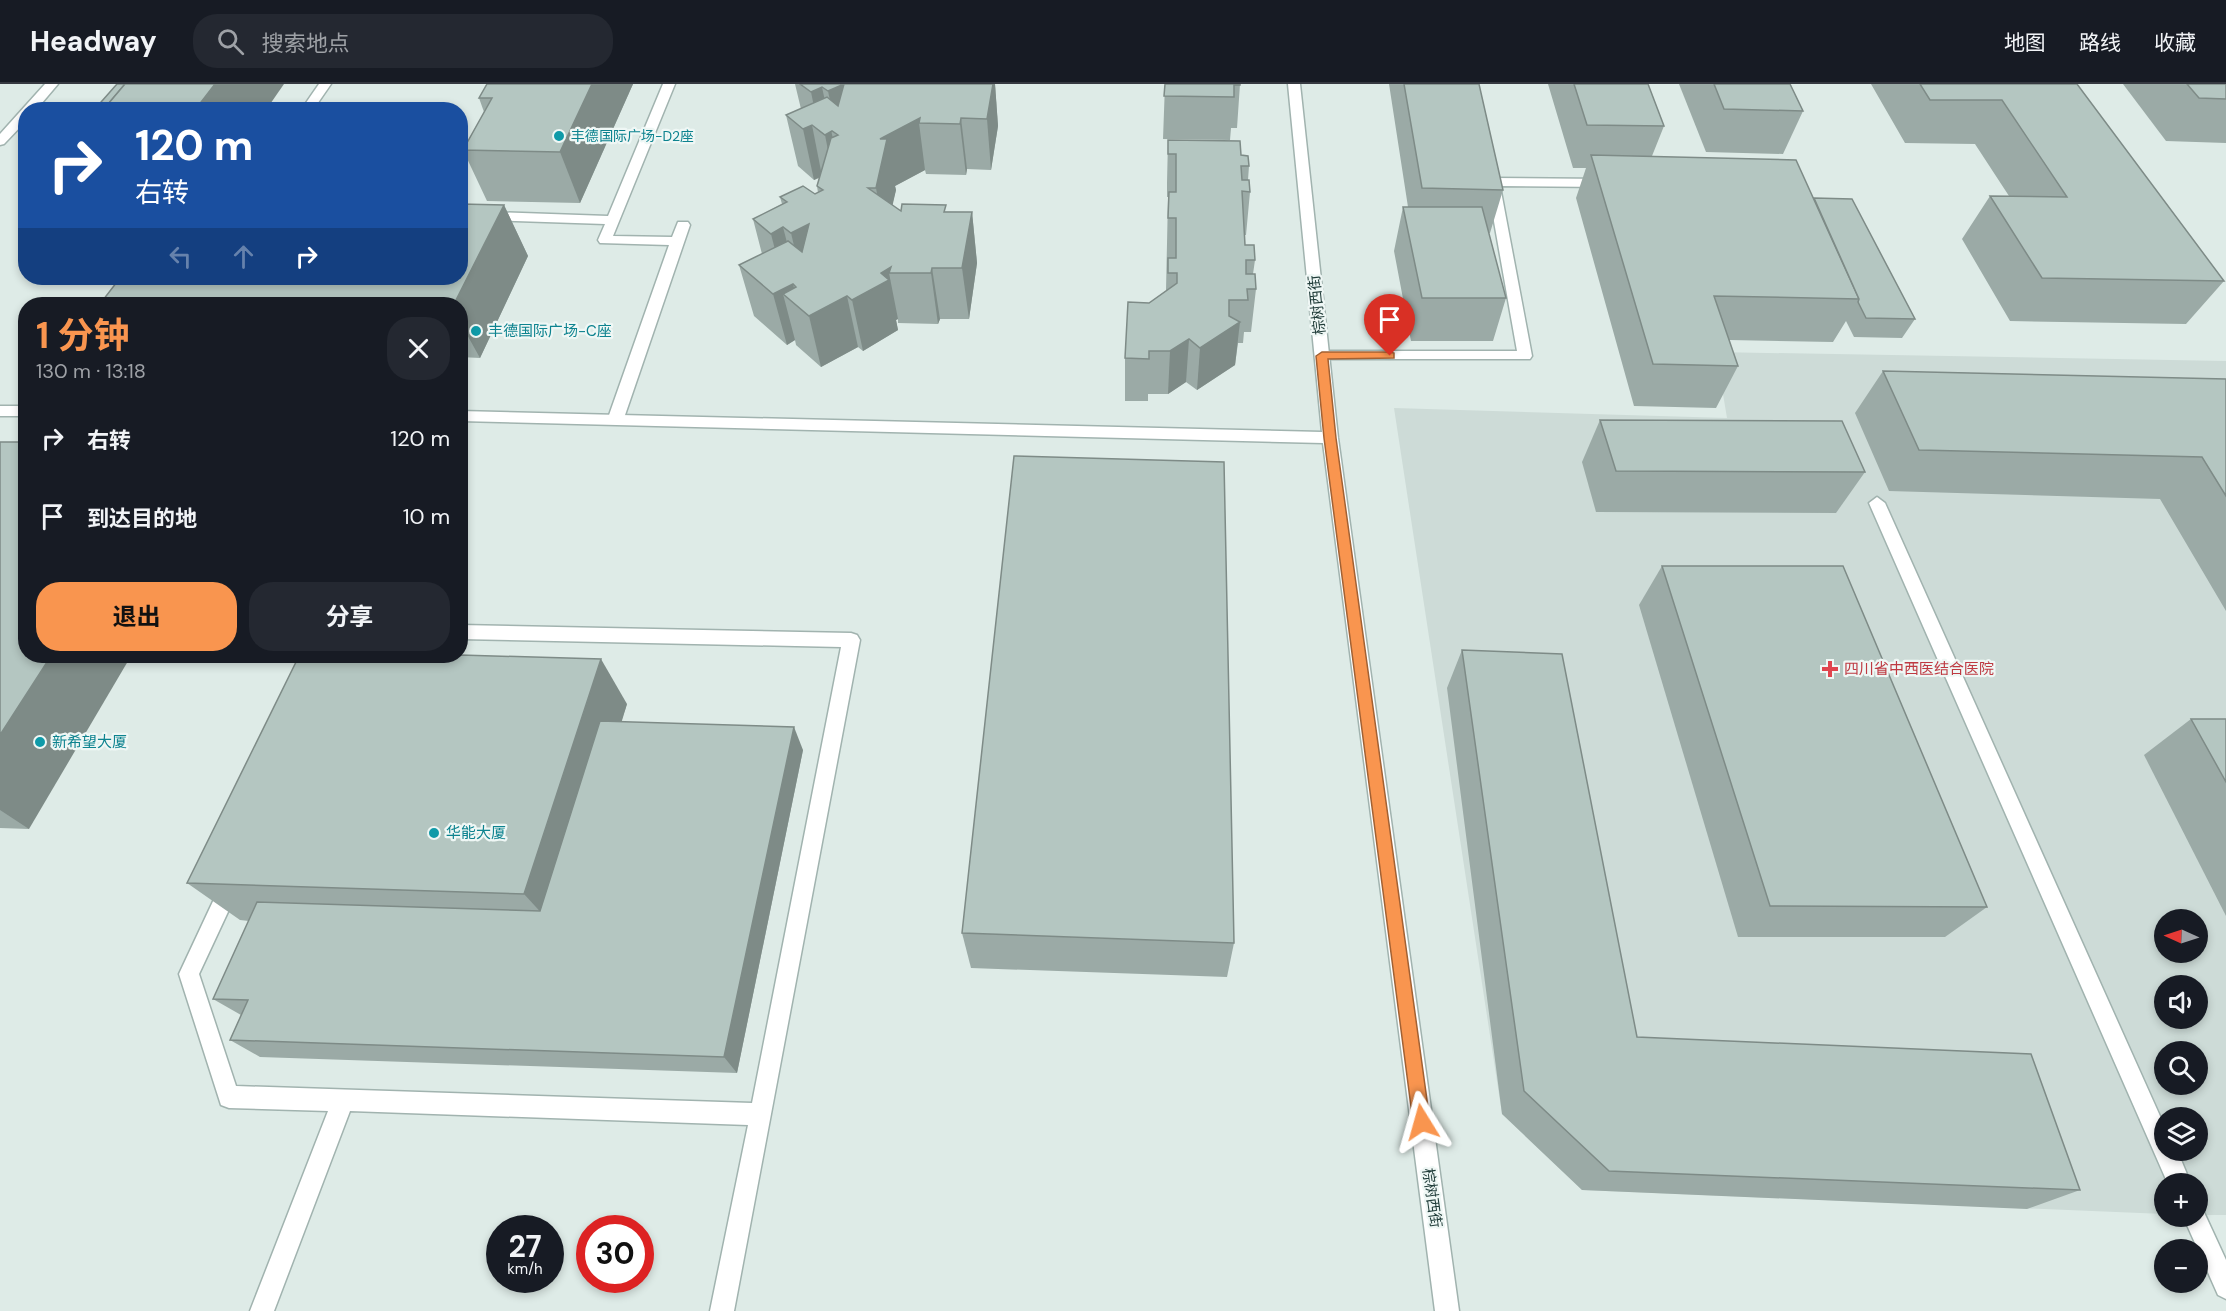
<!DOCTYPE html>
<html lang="zh">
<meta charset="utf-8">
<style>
body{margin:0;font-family:"DM Sans","Noto Sans SC",sans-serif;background:#242831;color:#f1f3f6;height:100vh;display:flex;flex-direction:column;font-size:22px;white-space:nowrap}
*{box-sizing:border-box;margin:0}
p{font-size:20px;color:#9ea1a6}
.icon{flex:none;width:33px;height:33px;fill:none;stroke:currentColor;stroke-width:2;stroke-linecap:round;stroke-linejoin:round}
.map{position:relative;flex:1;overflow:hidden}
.side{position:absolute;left:18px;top:213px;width:450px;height:366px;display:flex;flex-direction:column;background:#171b24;border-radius:24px;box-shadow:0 3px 9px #0003}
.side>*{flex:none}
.top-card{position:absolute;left:18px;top:18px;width:450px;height:183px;border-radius:24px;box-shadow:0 3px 9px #0003;background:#1a4fa0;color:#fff;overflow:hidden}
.needle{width:39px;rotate:273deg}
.buttons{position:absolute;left:2154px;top:825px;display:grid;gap:12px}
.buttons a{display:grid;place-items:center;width:54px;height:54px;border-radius:50%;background:#171b24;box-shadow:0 3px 9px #0003;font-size:30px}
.speed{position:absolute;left:486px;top:1131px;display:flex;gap:12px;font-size:30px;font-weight:700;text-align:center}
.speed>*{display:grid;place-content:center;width:78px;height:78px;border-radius:50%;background:#171b24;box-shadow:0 3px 9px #0003;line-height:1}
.speed small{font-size:15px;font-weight:400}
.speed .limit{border:9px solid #d22;background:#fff;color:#111}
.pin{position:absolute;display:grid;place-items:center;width:51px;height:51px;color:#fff;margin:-62px -26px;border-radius:50% 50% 50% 0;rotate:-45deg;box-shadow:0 0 6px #0007}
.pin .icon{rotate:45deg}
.me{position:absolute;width:66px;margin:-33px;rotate:352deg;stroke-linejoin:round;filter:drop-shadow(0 0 4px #0008)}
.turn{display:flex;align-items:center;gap:21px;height:126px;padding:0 18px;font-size:27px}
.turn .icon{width:78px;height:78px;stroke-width:2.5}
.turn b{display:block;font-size:42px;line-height:51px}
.lanes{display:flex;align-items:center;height:57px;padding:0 18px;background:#0003;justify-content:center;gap:30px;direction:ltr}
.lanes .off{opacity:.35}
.round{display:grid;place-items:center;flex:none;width:63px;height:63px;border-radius:24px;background:#242831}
.overview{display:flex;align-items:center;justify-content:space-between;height:102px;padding:0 18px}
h1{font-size:36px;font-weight:700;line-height:45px;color:#f9954f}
.button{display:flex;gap:12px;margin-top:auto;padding:12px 18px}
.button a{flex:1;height:69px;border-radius:24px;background:#f9954f;color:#111;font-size:24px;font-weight:700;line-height:69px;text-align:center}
.button a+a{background:#242831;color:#f1f3f6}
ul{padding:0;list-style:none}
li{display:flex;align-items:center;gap:18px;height:78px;padding:0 18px}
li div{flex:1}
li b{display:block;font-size:22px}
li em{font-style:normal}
header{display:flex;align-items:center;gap:36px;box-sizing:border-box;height:84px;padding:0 30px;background:#171b24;border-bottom:2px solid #363941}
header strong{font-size:28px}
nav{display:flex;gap:33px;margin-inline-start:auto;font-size:21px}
.search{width:420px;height:54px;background:#242831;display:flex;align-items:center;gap:15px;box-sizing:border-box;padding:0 21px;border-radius:24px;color:#9ea1a6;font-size:22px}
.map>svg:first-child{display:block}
.built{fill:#cddbd7;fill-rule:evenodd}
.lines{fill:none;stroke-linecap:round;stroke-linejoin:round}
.lane-casing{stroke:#a1b3af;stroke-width:3}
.street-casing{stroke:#a1b3af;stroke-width:3}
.lane{fill:#fff;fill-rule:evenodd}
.street{fill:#fff;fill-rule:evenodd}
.wall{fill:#9baaa6}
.shaded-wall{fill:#7e8b87}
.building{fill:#b4c6c1;stroke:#7e8b87;stroke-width:1.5}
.route{fill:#f9954f;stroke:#a26133;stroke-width:1.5}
.culture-dot{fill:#0f9aa8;stroke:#eff7f5;stroke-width:2}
.health-dot{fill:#e0444e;stroke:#eff7f5;stroke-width:2}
.labels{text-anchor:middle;stroke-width:4.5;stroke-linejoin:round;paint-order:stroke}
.far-culture-label{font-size:14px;fill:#0d838f;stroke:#eff7f5;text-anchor:start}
.street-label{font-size:15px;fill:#1f3b38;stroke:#eff7f5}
.culture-label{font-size:15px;fill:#0d838f;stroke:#eff7f5;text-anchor:start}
.health-label{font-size:15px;fill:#be3a42;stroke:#eff7f5;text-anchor:start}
</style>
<header>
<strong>Headway</strong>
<div class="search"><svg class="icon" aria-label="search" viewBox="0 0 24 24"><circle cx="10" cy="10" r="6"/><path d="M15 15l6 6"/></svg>搜索地点</div>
<nav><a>地图</a><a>路线</a><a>收藏</a></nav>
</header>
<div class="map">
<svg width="2226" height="1227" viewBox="0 0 2226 1227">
<rect width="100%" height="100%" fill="#deebe7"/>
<path class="built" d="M1716,268L2226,277V1131H2198V1100H2164V1130L1582,1106L1502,1030L1394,324L1727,334ZM2164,836H2198V868H2164ZM2164,902H2198V934H2164ZM2164,968H2198V1000H2164ZM2164,1034H2198V1066H2164Z"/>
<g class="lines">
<defs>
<g id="lane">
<path d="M319,0H331L313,26H301Z"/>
<path d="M663,0H675L613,152L672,153L678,138H688L690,141L624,334L616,339L608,334L669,161L600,159L598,156L605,140L460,135V127L608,132Z"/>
<path d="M1493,94L1606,95L1612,99L1606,103L1500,102L1532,272L1530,275H1317L1315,272L1317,269L1322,267H1517L1487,98Z"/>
<path d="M1877,413L1885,419L2164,1041V1066H2177L2191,1100H2168L1869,419Z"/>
<path d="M460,541L851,549L857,551L860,556L734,1227H710L748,1041L350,1027L274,1227H250L328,1027L229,1024L221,1021L179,890L223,796L230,793L237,796L240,802L199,890L236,1002L752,1019L841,563L460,555Z"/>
<path d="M2198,1122L2202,1124L2226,1176V1215L2218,1211L2183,1132H2198Z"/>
</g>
<g id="street">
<path d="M45,0H58L36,26H26V37L4,60L0,61V50Z"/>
<path d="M1288,0H1300L1338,354L1459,1227H1435L1323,359L460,337V327L1322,348Z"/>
<rect x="0" y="322" width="26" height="10"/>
</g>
</defs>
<use href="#lane" class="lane-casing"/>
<use href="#street" class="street-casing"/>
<use href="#lane" class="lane"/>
<use href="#street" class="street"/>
</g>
<g class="wall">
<path d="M487,0H633L580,119L487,117L463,66L484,28L479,14Z"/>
<path d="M795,0H995L998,42L991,86L967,85L966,91L926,90L925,86L895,102L896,106L892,121L901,127L972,128L977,179L969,235H940L938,240L898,239V235L896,236L898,246L863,267L858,263L821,283L796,261L795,256L787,261L754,232L739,181L762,170L753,135L782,120L780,113L815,110L818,109L817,102L819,94L814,96L798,82L786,31L801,25Z"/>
<path d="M1165,0H1240L1237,44H1231L1230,56L1163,55Z"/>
<path d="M1389,0H1479L1503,106L1490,149H1489L1506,214L1493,257H1411L1394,167L1403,123H1408Z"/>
<path d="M1548,0H1648L1664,42L1652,72L1814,114L1915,235L1902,254L1854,253L1846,237L1833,258L1729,256L1738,282L1716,324L1634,322L1576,114L1586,84H1573Z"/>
<path d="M1679,0H1790L1803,27L1783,70L1706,68Z"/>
<path d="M1871,0H2077L2224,197L2186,240L2010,237L1962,155L1990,112H2009L1975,60L1905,59Z"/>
<path d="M2123,0H2226V59L2166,57Z"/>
<path d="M1168,56L1241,71L1249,82L1248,96L1250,108L1246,151H1245V161L1255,176L1253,190L1256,205L1251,248H1244L1243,259H1238L1235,281L1197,306L1186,298L1168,310H1148V317H1125V274L1149,219L1166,207L1168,113H1167V99Z"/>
<path d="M504,121L528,172L480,274L460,273V220H106L103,216Z"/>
<path d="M1883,287L2226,295V527L2160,415L1889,407L1855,329Z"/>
<path d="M1600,336L1865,388L1836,429L1596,428L1582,378Z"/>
<path d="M0,358L29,745L0,744Z"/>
<path d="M1662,482L1987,823L1945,853H1738L1639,521Z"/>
<path d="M1462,566L1637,953L2080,1106L2027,1125L1582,1106L1502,1030L1447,604Z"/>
<path d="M627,620L621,638L803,666L737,989L260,973L230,956L241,931L213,915L249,837L240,836L187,799Z"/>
<path d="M2191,635H2226V832L2144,671Z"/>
<path d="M962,849L1234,859L1227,893L971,884Z"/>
</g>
<g class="shaded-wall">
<path d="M215,0H284L266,26H195Z"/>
<path d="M592,0H633L580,119L560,68Z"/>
<path d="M844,0L854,51L837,50L828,7Z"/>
<path d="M993,0H995L998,42L991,86L987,35Z"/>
<path d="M822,3L842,98L835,102L825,51L819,47L811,8Z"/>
<path d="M920,34L919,39L925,86L895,102L896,106L885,155L876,104L880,55Z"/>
<path d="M961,34L967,85L966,91L960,40Z"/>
<path d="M812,41L822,92L814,96L803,45Z"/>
<path d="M504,121L528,172L480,274L460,238V220H454Z"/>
<path d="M972,128L977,179L969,235L962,184Z"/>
<path d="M809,140L803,200L791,149Z"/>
<path d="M783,143L796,194L784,201L771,150Z"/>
<path d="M891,183L889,189L898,235L896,236L898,246L863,267L852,216L881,189Z"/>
<path d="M932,184L940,235L938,240L931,189Z"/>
<path d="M793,200L799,223L783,210L795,256L787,261L773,210Z"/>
<path d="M847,212L858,263L821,283L809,232Z"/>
<path d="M1240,238L1235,281L1197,306L1200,264Z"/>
<path d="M1189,255L1186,298L1168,310L1170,267Z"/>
<path d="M51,572H131L29,745L0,726V651Z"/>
<path d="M601,575L627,620L558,847L524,810Z"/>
<path d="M794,643L803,666L737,989L724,973Z"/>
</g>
<g class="building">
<path d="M117,0H125L103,26H94Z"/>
<path d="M125,0H215L195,26H103Z"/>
<path d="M487,0H592L560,68L463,66L492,14H479Z"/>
<path d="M800,0H844L828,7L822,3L811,8Z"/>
<path d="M844,0H993L987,35L961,34L960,40L919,39L920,34L880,55H887L876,104H868L901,127L902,120L946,121L944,128H972L962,184H932L931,189H889L891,183L881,189L889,196L852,216L847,212L809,232L783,210L796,203L793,200L773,210L739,181L788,157L802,168L809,140L791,149L783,143L771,150L753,135L787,118L780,113L803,102L815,110L823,106L817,102L831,54L838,51L832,47L825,51L812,41L803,45L786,31L827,13L838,22Z"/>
<path d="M1165,0H1240V1H1234V13L1164,12Z"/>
<path d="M1404,0H1479L1503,106L1422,104Z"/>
<path d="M1574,0H1648L1664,42L1587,41Z"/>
<path d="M1714,0H1790L1803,27L1724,25Z"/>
<path d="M1920,0H2077L2224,197L2042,194L1990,112L2067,113L2002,16H1930Z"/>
<path d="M2187,0H2226V15L2199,14Z"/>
<path d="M1168,56L1240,57L1241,71L1248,72L1249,82H1241L1242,96H1249L1250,108L1242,107L1245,161H1254L1255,176H1246V190H1255L1256,205H1247L1248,216H1229V232L1240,238L1200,264L1189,255L1170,267H1149V275L1125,274L1128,218L1149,219L1177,199V189H1168V174H1176V134H1168L1169,108H1176V70H1168Z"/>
<path d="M1591,71L1796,76L1859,215L1714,212L1738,282L1653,280Z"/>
<path d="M1814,114L1852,115L1915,235L1866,234L1858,218L1859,215Z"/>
<path d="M460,120L504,121L454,220H313L103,216L120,194H460Z"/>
<path d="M1403,123H1482L1506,214H1422Z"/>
<path d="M1883,287L2226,295V412L2202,373L1919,366Z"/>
<path d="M1600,336L1842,337L1865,388L1616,387Z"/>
<path d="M0,358H26V572H51L0,651Z"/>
<path d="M1014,372L1224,378L1234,859L962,849Z"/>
<path d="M1662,482H1843L1987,823L1770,822Z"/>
<path d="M1462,566L1562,570L1637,953L2031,970L2080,1106L1609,1087L1524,1007Z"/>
<path d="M460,571L601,575L524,810L187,799L299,572Z"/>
<path d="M2191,635H2226V698Z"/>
<path d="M600,637L794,643L724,973L230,956L248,916L213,915L257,818L540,827Z"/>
</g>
<path class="route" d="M1390,268L1394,269V274L1328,275L1336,354L1430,1038L1428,1044L1422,1047L1416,1044L1413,1038L1324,354L1316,272L1322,268Z"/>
<g class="culture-dot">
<circle cx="559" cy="52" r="6"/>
<circle cx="476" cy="247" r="6"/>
<circle cx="40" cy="658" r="6"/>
<circle cx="434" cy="749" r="6"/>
</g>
<path class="health-dot" d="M1827 576h6v6h6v6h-6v6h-6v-6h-6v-6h6z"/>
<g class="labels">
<g class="far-culture-label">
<text x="571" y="57">丰德国际广场-D2座</text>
</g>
<g class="street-label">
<text transform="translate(1317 221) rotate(-96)" y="5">棕树西街</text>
<text transform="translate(1432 1114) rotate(82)" y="5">棕树西街</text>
</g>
<g class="culture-label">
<text x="488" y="252">丰德国际广场-C座</text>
<text x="52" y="663">新希望大厦</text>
<text x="446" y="754">华能大厦</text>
</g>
<g class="health-label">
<text x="1844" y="590">四川省中西医结合医院</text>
</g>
</g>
</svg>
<div class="buttons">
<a><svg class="needle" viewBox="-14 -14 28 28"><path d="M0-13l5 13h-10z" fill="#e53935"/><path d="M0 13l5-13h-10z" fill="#9ea1a6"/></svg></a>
<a><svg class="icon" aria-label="sound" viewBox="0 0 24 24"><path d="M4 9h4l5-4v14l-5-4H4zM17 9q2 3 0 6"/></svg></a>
<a><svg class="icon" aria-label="search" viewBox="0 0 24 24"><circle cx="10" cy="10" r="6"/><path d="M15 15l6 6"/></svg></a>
<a><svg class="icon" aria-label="layers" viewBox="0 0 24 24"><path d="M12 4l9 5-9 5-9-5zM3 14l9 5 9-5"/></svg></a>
<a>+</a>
<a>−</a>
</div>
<div class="speed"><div>27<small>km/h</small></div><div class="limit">30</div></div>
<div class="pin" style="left:1390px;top:272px;background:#d93025"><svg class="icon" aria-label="arrive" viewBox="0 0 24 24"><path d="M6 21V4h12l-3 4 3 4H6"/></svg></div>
<svg class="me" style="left:1422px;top:1038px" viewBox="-20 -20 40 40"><path d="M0-17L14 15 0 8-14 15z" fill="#f9954f" stroke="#fff" stroke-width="4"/></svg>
<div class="top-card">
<div class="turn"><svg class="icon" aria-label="right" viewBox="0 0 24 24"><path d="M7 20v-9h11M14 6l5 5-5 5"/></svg><div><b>120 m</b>右转</div></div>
<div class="lanes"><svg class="icon off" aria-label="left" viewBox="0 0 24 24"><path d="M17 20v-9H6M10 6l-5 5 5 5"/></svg><svg class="icon off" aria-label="ahead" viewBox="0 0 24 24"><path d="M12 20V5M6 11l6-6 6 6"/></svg><svg class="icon" aria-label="right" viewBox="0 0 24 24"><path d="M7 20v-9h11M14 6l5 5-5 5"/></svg></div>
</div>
<section class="side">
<div class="overview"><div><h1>1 分钟</h1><p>130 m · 13:18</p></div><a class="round"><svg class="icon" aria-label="close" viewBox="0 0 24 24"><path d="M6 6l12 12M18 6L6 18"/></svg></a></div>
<ul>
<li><svg class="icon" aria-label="right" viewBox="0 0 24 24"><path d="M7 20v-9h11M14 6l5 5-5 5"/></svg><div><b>右转</b></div><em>120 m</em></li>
<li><svg class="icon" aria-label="arrive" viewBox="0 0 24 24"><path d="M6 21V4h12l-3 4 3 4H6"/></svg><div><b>到达目的地</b></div><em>10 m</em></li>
</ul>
<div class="button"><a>退出</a><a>分享</a></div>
</section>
</div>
